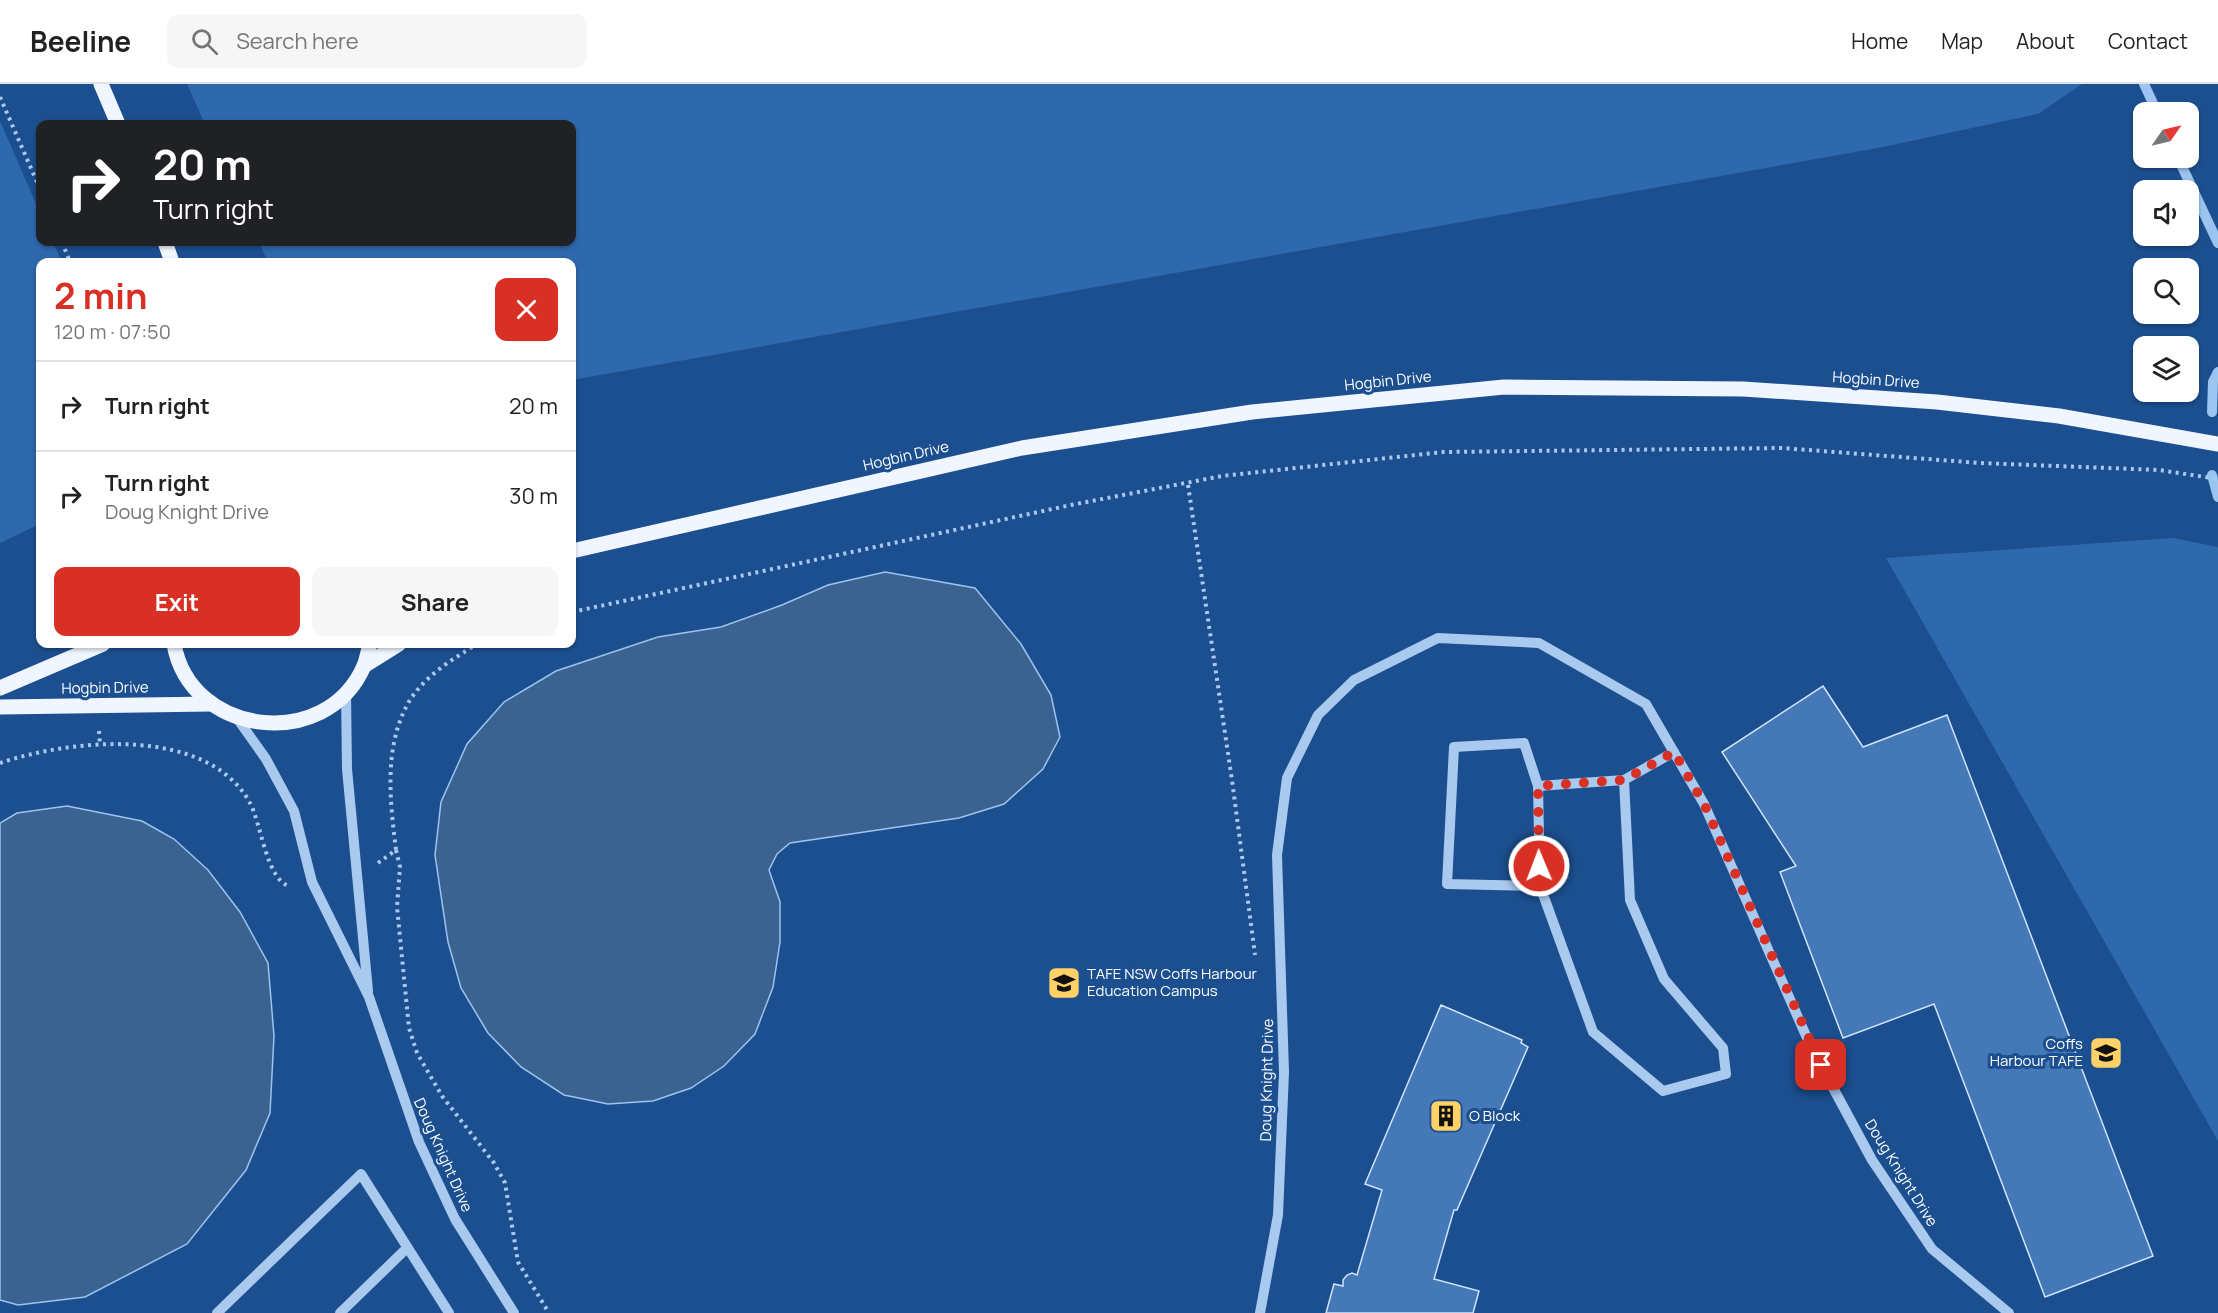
<!DOCTYPE html>
<meta charset="utf-8">
<style>
body{margin:0;font-family:Manrope,sans-serif;background:#f6f6f6;color:#222;height:100vh;display:flex;flex-direction:column;font-size:22px;white-space:nowrap}
*{box-sizing:border-box;margin:0}
p{font-size:20px;color:#767676}
.icon{flex:none;width:33px;height:33px;fill:none;stroke:currentColor;stroke-width:2;stroke-linecap:round;stroke-linejoin:round}
.map{position:relative;flex:1;overflow:hidden}
.sheet{position:absolute;left:36px;top:174px;width:540px;height:390px;display:flex;flex-direction:column;background:#fff;border-radius:12px;box-shadow:0 2px 4px #0004}
.sheet>*{flex:none}
.guide{position:absolute;left:36px;top:36px;width:540px;height:126px;border-radius:12px;box-shadow:0 2px 4px #0004;background:#202124;color:#fff;overflow:hidden}
.needle{width:39px;rotate:56deg}
.fabs{position:absolute;left:2133px;top:18px;display:grid;gap:12px}
.fabs a{display:grid;place-items:center;width:66px;height:66px;border-radius:12px;background:#fff;box-shadow:0 2px 4px #0004;font-size:30px}
.pin{position:absolute;display:grid;place-items:center;width:51px;height:51px;color:#fff;margin:-26px;border-radius:12px;box-shadow:0 3px 9px #0006}
.me{position:absolute;width:66px;margin:-33px;rotate:359deg;stroke-linejoin:round;filter:drop-shadow(0 0 4px #0008)}
.turn{display:flex;align-items:center;gap:21px;height:126px;padding:0 18px;font-size:27px}
.turn .icon{width:78px;height:78px;stroke-width:2.5}
.turn b{display:block;font-size:42px;line-height:51px}
.round{display:grid;place-items:center;flex:none;width:63px;height:63px;border-radius:12px;background:#f6f6f6}
.summary{display:flex;align-items:center;justify-content:space-between;height:102px;padding:0 18px}
h1{font-size:36px;font-weight:700;line-height:45px;color:#d93025}
.cta{display:flex;gap:12px;margin-top:auto;padding:12px 18px}
.cta a{flex:1;height:69px;border-radius:12px;background:#d93025;color:#fff;font-size:24px;font-weight:700;line-height:69px;text-align:center}
.cta a+a{background:#f6f6f6;color:#222}
ul{padding:0;list-style:none}
li{display:flex;align-items:center;gap:18px;height:90px;padding:0 18px;border-top:2px solid #e0e0e0}
li div{flex:1}
li b{display:block;font-size:22px}
li em{font-style:normal}
header{display:flex;align-items:center;gap:36px;box-sizing:border-box;height:84px;padding:0 30px;background:#fff;border-bottom:2px solid #e0e0e0}
header strong{font-size:28px}
nav{display:flex;gap:33px;margin-inline-start:auto;font-size:21px}
.search{width:420px;height:54px;background:#f6f6f6;display:flex;align-items:center;gap:15px;box-sizing:border-box;padding:0 21px;border-radius:12px;color:#767676;font-size:22px}
.map>svg:first-child{display:block}
.green{fill:#2e69ad}
.water{fill:#3c6290;stroke:#9cc4f0;stroke-width:1.5}
.lines{fill:none;stroke-linecap:round;stroke-linejoin:round}
.stream{stroke:#9cc4f0;stroke-width:10}
.building{fill:#4478b7;stroke:#cfe3fa;stroke-width:1.5}
.path{stroke:#a9c9ee;stroke-width:4;stroke-dasharray:3 4.5;stroke-linecap:butt}
.minor{stroke:#a9c9ee;stroke-width:10}
.major{stroke:#f0f6ff;stroke-width:15}
.route{stroke:#d93025;stroke-width:10;stroke-dasharray:0 18}
.labels{text-anchor:middle;stroke-width:6;stroke-linejoin:round;paint-order:stroke}
.street-label{font-size:15px;fill:#fff;stroke:#1b4f8f}
.poi-label{font-size:15px;fill:#fff;stroke:#1b4f8f;text-anchor:start}
</style>
<header>
<strong>Beeline</strong>
<div class="search"><svg class="icon" aria-label="search" viewBox="0 0 24 24"><circle cx="10" cy="10" r="6"/><path d="M15 15l6 6"/></svg>Search here</div>
<nav><a>Home</a><a>Map</a><a>About</a><a>Contact</a></nav>
</header>
<div class="map">
<svg width="2218" height="1229" viewBox="0 0 2218 1229">
<rect width="100%" height="100%" fill="#1b4f8f"/>
<g class="green">
<path d="M187,0H2082L2038,30L1878,64L572,296V178H268L259,158H572V40H205Z"/>
<path d="M0,37L40,129V158H53L62,178H40V440L0,459Z"/>
<path d="M2173,454L2218,463V1057L1886,474Z"/>
</g>
<g class="water">
<path d="M885,488L975,504L1021,560L1051,611L1060,653L1043,685L1004,720L959,734L790,759L777,770L769,786L780,818V858L773,903L755,950L724,982L691,1004L653,1017L608,1020L564,1011L521,983L488,949L461,904L448,858L435,771L441,718L467,660L504,618L556,587L658,553L721,543L782,521L828,501Z"/>
<path d="M67,722L142,737L174,755L208,786L240,828L268,879L274,952L270,1029L246,1086L187,1160L85,1213L18,1221L0,1216V739L17,729Z"/>
</g>
<g class="lines">
<g class="stream">
<path d="M2144,0L2157,28"/>
<path d="M2178,74L2218,159"/>
<path d="M2212,328L2213,298L2218,288"/>
<path d="M2212,391L2218,413"/>
</g>
</g>
<g class="building">
<path d="M1823,602L1863,663L1947,631L2153,1172L2045,1213L1934,920L1843,954L1780,788L1796,782L1722,668Z"/>
<path d="M1441,921L1522,956L1521,959L1528,963L1457,1126H1454L1434,1195L1479,1207L1473,1229H1326L1334,1200L1343,1202V1196L1347,1191L1352,1189L1357,1191L1382,1106L1365,1100Z"/>
</g>
<g class="lines">
<g class="path">
<path d="M0,13L40,105"/>
<path d="M62,158L70,178"/>
<path d="M1188,401L1232,696L1255,871"/>
<path d="M572,528L1071,421L1222,392L1443,368L1782,364L1980,379L2159,386L2218,395"/>
<path d="M99,647L100,661"/>
<path d="M0,679C71,655 207,641 250,719C261,739 267,798 290,802"/>
<path d="M396,766L400,783L397,823L409,944L417,969L442,1012L494,1079L505,1099L518,1178L549,1229"/>
<path d="M378,779L396,766C390,717 383,661 410,616C426,591 453,575 477,560"/>
</g>
<g class="minor">
<path d="M346,608L347,685L368,907"/>
<path d="M237,634L266,675L294,727L312,798L369,913L419,1058L455,1135L514,1229"/>
<path d="M1624,696L1538,702L1540,802L1593,948L1663,1007L1726,990L1723,964L1664,895L1630,816L1624,696L1674,668"/>
<path d="M1538,702L1524,659L1454,663L1447,800L1540,802"/>
<path d="M217,1229L361,1090L449,1229"/>
<path d="M340,1229L407,1164"/>
<path d="M1260,1229L1278,1131L1284,988L1277,771L1287,694L1318,631L1354,596L1438,554L1539,559L1646,620L1704,720L1811,963L1872,1076L1932,1165L2009,1229"/>
</g>
<g class="major">
<path d="M101,0L118,40"/>
<path d="M165,158L172,178"/>
<path d="M572,467L1022,364L1252,328L1504,303L1743,305L1937,318L2059,332L2218,360"/>
<path d="M174,560C190,652 326,669 364,582C367,575 368,567 370,560"/>
<path d="M364,582L399,560"/>
<path d="M0,604L103,560"/>
<path d="M0,623L211,620"/>
</g>
</g>
<g class="lines">
<path class="route" d="M1539,782L1538,702L1624,696L1674,668L1704,720L1821,981"/>
</g>
<defs>
<symbol id="university-square" viewBox="-11 -11 22 22"><rect x="-9" y="-9" width="18" height="18" rx="4" fill="#ffd166" stroke="#1b4f8f"/><path d="M0-5L7-2L0 1L-7-2ZM-4 1L0 2.5L4 1V4Q0 6-4 4Z" fill="#111"/></symbol>
<symbol id="building-square" viewBox="-11 -11 22 22"><rect x="-9" y="-9" width="18" height="18" rx="4" fill="#ffd166" stroke="#1b4f8f"/><path d="M-4-6H4V6H1V3H-1V6H-4ZM-2.5-4.3h1.7v1.8h-1.7ZM.8-4.3h1.7v1.8H.8ZM-2.5-1h1.7V.8h-1.7ZM.8-1h1.7V.8H.8Z" fill="#111"/></symbol>
</defs>
<g fill-rule="evenodd">
<use href="#university-square" x="1045" y="880" width="38" height="38"/>
<use href="#university-square" x="2087" y="950" width="38" height="38"/>
<use href="#building-square" x="1427" y="1013" width="38" height="38"/>
</g>
<g class="labels">
<g class="street-label">
<text transform="translate(1876 296) rotate(4)" y="5">Hogbin Drive</text>
<text transform="translate(1388 297) rotate(-6)" y="5">Hogbin Drive</text>
<text transform="translate(906 372) rotate(-13)" y="5">Hogbin Drive</text>
<text transform="translate(105 604) rotate(-1)" y="5">Hogbin Drive</text>
<text transform="translate(1267 996) rotate(-89)" y="5">Doug Knight Drive</text>
<text transform="translate(443 1071) rotate(66)" y="5">Doug Knight Drive</text>
<text transform="translate(1901 1089) rotate(58)" y="5">Doug Knight Drive</text>
</g>
<g class="poi-label">
<text x="1087" y="895">TAFE NSW Coffs Harbour<tspan x="1087" dy="17">Education Campus</tspan></text>
<text x="2083" y="965" text-anchor="end">Coffs<tspan x="2083" dy="17">Harbour TAFE</tspan></text>
<text x="1469" y="1037">O Block</text>
</g>
</g>
</svg>
<div class="fabs">
<a><svg class="needle" viewBox="-14 -14 28 28"><path d="M0-13l5 13h-10z" fill="#e53935"/><path d="M0 13l5-13h-10z" fill="#767676"/></svg></a>
<a><svg class="icon" aria-label="sound" viewBox="0 0 24 24"><path d="M4 9h4l5-4v14l-5-4H4zM17 9q2 3 0 6"/></svg></a>
<a><svg class="icon" aria-label="search" viewBox="0 0 24 24"><circle cx="10" cy="10" r="6"/><path d="M15 15l6 6"/></svg></a>
<a><svg class="icon" aria-label="layers" viewBox="0 0 24 24"><path d="M12 4l9 5-9 5-9-5zM3 14l9 5 9-5"/></svg></a>
</div>
<div class="pin" style="left:1821px;top:981px;background:#d93025"><svg class="icon" aria-label="arrive" viewBox="0 0 24 24"><path d="M6 21V4h12l-3 4 3 4H6"/></svg></div>
<svg class="me" style="left:1539px;top:782px" viewBox="-20 -20 40 40"><circle r="17" fill="#d93025" stroke="#fff" stroke-width="3"/><path d="M0-11L8 9 0 5-8 9z" fill="#fff"/></svg>
<div class="guide">
<div class="turn"><svg class="icon" aria-label="right" viewBox="0 0 24 24"><path d="M7 20v-9h11M14 6l5 5-5 5"/></svg><div><b>20 m</b>Turn right</div></div>
</div>
<section class="sheet">
<div class="summary"><div><h1>2 min</h1><p>120 m · 07:50</p></div><a class="round" style="background:#d93025;color:#fff"><svg class="icon" aria-label="close" viewBox="0 0 24 24"><path d="M6 6l12 12M18 6L6 18"/></svg></a></div>
<ul>
<li><svg class="icon" aria-label="right" viewBox="0 0 24 24"><path d="M7 20v-9h11M14 6l5 5-5 5"/></svg><div><b>Turn right</b></div><em>20 m</em></li>
<li><svg class="icon" aria-label="right" viewBox="0 0 24 24"><path d="M7 20v-9h11M14 6l5 5-5 5"/></svg><div><b>Turn right</b><p>Doug Knight Drive</p></div><em>30 m</em></li>
</ul>
<div class="cta"><a>Exit</a><a>Share</a></div>
</section>
</div>
